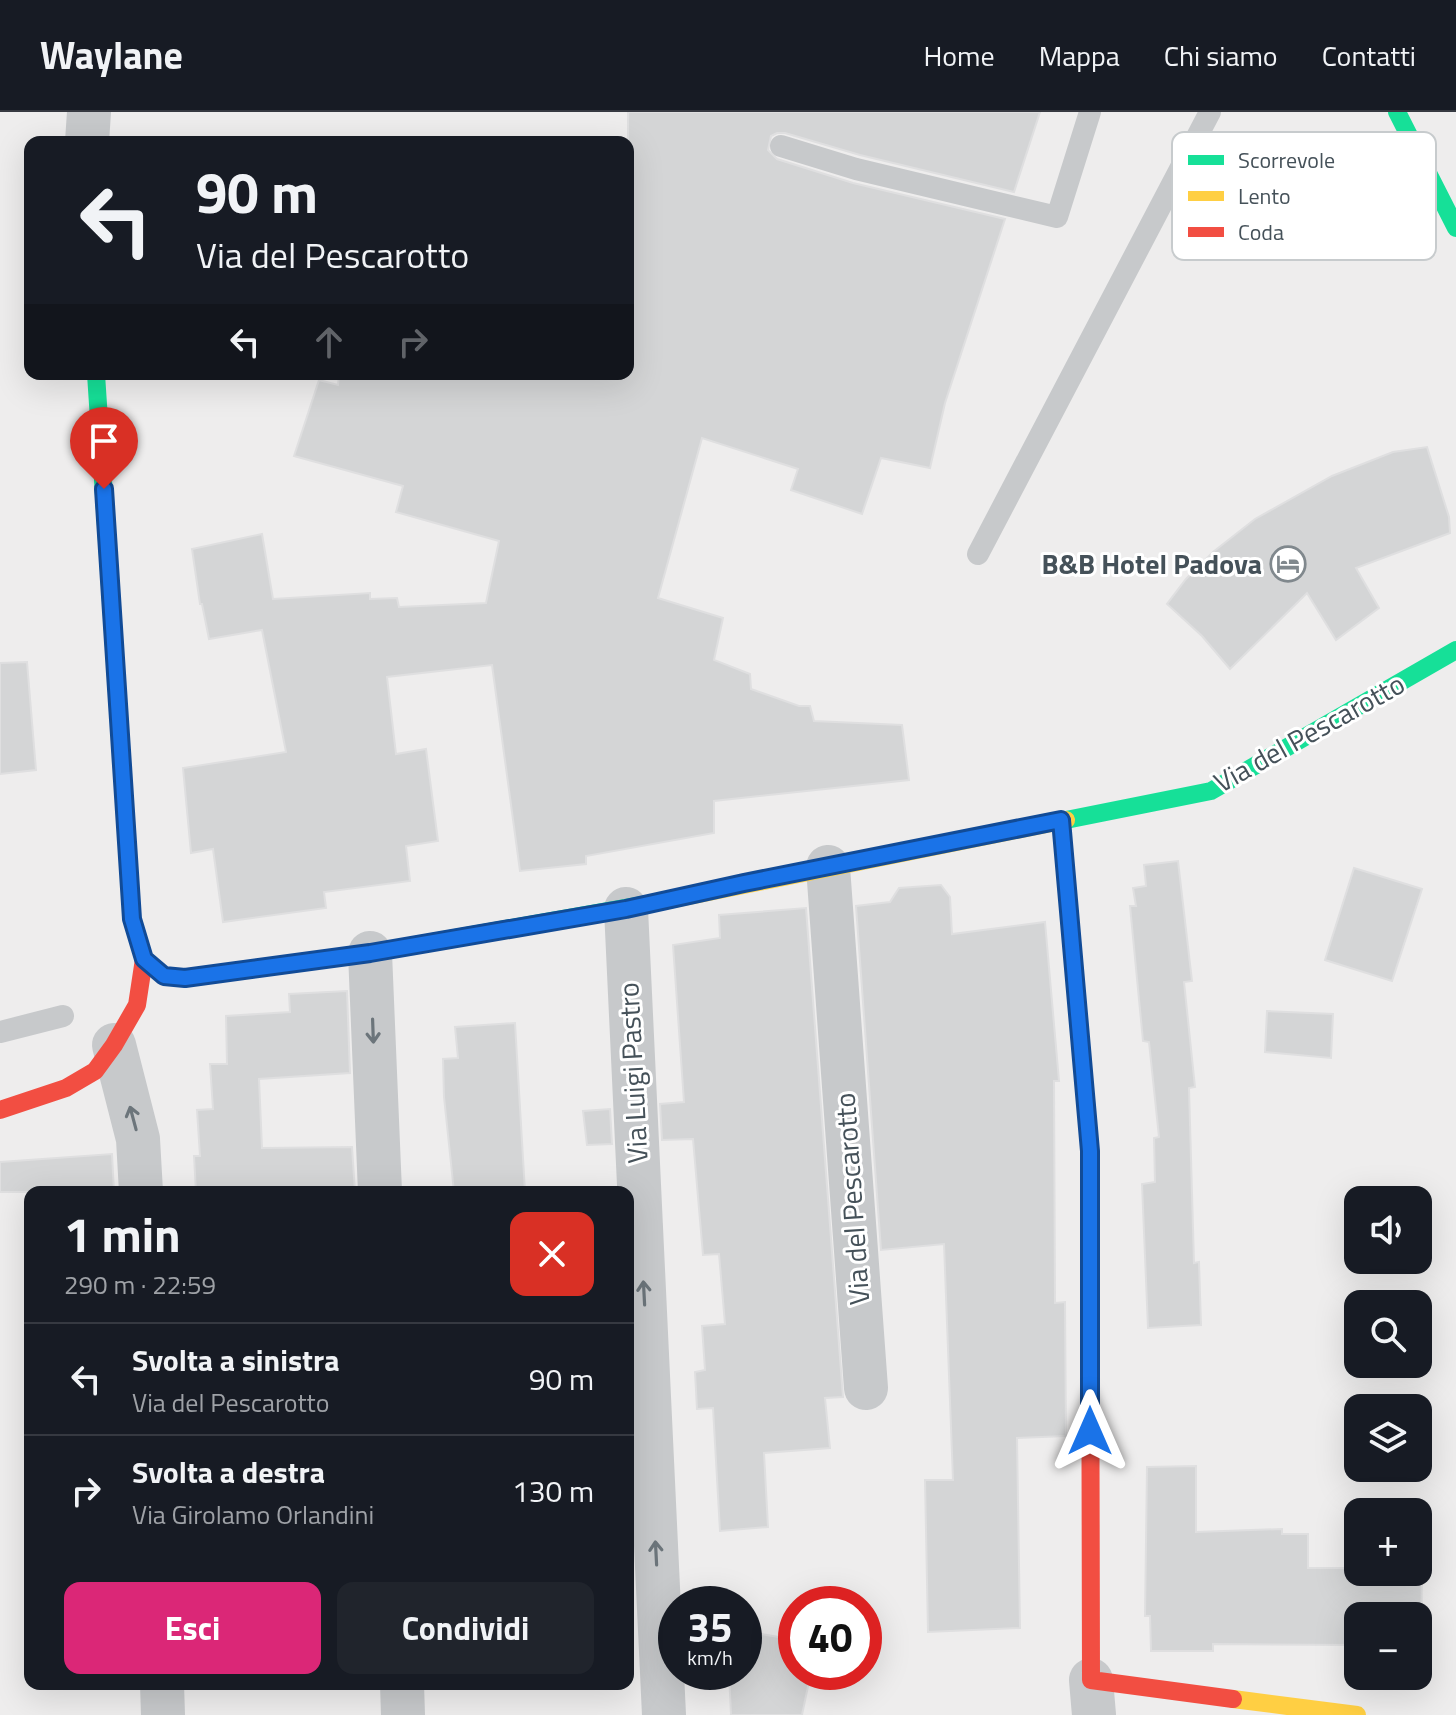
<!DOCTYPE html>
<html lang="it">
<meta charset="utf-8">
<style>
body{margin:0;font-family:"Titillium Web",sans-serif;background:#20242c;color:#f1f3f6;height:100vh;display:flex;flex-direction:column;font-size:30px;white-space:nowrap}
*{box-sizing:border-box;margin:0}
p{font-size:26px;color:#9ea1a6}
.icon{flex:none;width:44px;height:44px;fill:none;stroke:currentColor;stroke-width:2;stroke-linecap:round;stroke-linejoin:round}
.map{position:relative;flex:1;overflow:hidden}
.details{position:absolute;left:24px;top:1074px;width:610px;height:504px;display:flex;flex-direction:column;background:#171b24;border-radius:16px;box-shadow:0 8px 32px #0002}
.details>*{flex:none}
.guide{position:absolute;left:24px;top:24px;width:610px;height:244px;border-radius:16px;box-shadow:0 8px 32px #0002;background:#171b24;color:#f1f3f6;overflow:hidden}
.controls{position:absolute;left:1344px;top:1074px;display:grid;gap:16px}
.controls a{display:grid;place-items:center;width:88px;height:88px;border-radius:16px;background:#171b24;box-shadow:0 8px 32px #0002;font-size:40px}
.speed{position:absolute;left:658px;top:1474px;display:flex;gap:16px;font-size:40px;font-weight:700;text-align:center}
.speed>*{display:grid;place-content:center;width:104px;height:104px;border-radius:50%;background:#171b24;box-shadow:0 8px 32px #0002;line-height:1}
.speed small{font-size:20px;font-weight:400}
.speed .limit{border:12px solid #d22;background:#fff;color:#111}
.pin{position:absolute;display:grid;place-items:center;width:68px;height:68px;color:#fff;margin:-82px -34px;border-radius:50% 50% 50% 0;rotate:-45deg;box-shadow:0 0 8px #0007}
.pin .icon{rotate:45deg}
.me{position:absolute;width:88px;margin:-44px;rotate:0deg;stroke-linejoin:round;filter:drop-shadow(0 0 6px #0008)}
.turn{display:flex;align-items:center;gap:28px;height:168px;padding:0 40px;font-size:36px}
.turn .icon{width:104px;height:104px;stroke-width:2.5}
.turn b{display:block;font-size:56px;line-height:68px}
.lanes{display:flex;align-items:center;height:76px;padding:0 40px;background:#0003;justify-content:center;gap:40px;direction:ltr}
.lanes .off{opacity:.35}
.round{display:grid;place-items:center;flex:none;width:84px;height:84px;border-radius:16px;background:#20242c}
.headline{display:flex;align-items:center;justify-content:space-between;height:136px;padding:0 40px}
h1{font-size:48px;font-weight:700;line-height:60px}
.button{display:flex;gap:16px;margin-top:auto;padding:16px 40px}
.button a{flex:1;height:92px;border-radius:16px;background:#db2777;color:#fff;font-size:32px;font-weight:700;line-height:92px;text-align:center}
.button a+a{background:#20242c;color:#f1f3f6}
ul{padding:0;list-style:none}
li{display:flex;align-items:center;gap:24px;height:112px;padding:0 40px;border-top:2px solid #363941}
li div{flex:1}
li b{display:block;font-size:30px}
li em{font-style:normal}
header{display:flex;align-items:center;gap:48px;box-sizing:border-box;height:112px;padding:0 40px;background:#171b24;border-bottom:2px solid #363941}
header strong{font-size:38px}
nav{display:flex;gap:44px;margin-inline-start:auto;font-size:28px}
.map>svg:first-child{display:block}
.building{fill:#d4d5d6;stroke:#dfdfe0;stroke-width:2}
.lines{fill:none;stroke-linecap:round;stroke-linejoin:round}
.lane{stroke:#c7c9cb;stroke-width:22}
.street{stroke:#c7c9cb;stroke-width:44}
.fast{stroke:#16e098;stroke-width:18}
.slow{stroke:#ffcf43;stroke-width:18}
.jam{stroke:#f24e42;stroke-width:18}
.oneway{stroke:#6c757b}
.route-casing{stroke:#114b97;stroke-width:20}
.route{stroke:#1a73e8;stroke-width:14}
.labels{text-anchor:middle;stroke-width:6;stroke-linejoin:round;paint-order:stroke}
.poi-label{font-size:28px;font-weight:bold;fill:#455159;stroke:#fff;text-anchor:end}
.street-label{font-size:28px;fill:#455159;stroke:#fff}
.key{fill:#fff;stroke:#c7cbcd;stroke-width:2}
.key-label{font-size:22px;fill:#455159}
</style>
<header>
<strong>Waylane</strong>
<nav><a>Home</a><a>Mappa</a><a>Chi siamo</a><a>Contatti</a></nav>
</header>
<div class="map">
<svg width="1456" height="1603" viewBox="0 0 1456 1603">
<rect width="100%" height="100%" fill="#eeeded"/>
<g class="building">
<path d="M628,0H1040L1014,80L860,43L785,21H777L771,24L768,38L777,47L853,71L1005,107L945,291L930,356L881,346L862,402L791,378L798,357L702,326L658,486L723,506L714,548L750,562L751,577L799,594H810L814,609L902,613L909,668L714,689V721L586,744V752L520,759L492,553L387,565L396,642L426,637L438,729L406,734L410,769L324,780L326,796L223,810L213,737L191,741L183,656L286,640L262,518L209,527L202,492H200L192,437L262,422L273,487L370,481V487L397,486L399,495L486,491L499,429L396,400L403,374L294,344L319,268L338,273L339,262H628Z"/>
<path d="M1427,335L1449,405L1450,421L1356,456L1379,496L1336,528L1307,481L1230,557L1202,524L1167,492L1186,467L1213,440L1255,407L1332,364L1393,340Z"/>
<path d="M27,550L36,658L0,662V551Z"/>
<path d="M1178,749L1192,869L1184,870L1195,975L1189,976L1194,1151L1199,1150L1201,1213L1148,1216L1142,1072L1155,1070L1154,1026L1159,1025L1149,930L1143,929L1130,794H1136L1133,776L1146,774L1144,753Z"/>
<path d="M1354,756L1422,777L1392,869L1325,848Z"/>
<path d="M941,773L950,785L952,822L1045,810L1059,969H1054L1055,1191L1065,1190L1066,1324L1017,1326L1020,1516L928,1520L925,1368H953L944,1132L881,1138L856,794L890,790L899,776Z"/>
<path d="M806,796L843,1285L825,1286L830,1336L764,1341L768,1415L720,1419L713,1296L697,1297L695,1260L705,1258L702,1214L725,1212L719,1142L703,1143L693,1027L662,1028L660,992L684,990L673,833L720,826L719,803Z"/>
<path d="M347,879L350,961L259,967L262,1036L352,1035L355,1080H196L194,1044H200L197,998L213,997L210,952H227L226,904L290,900L289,882Z"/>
<path d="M1267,899L1333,902L1331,946L1265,940Z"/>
<path d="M515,911L525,1080H454L444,985L443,947L458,946L455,915Z"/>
<path d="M610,997L612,1032L587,1033L583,999Z"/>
<path d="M112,1042L114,1080H0V1050Z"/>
<path d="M1196,1354V1420L1282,1417V1422H1308V1456H1358V1460H1418V1456H1422L1421,1537H1418V1504H1358V1535L1351,1533L1213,1532V1539H1151L1150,1504H1145L1147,1355Z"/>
<path d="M744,1519L796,1528V1560H811L802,1603H731L729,1560H744Z"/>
</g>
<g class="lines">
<g class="lane">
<path d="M781,34L856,57L1057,105L1090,0"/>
<path d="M978,442L1210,0"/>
<path d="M0,920L63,904"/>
</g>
<g class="street">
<path d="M87,30L89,0"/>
<path d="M828,755L866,1276"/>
<path d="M626,797L664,1603"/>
<path d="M370,841L380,1080"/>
<path d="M114,933L138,1027L141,1080"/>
<path d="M1091,1568L1094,1603"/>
<path d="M162,1572L163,1603"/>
<path d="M402,1572L403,1603"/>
</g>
<g class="fast">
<path d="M1397,0L1456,116"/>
<path d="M96,262L120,626"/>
<path d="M1066,708L1211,679L1456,538"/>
<path d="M144,847L164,864L185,866L370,841L664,789"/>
</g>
<g class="slow">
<path d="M1061,708L1090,1039V1108"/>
<path d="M664,789L1066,708"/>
<path d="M1233,1587L1357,1603"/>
</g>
<g class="jam">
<path d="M0,998L66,976L95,959L114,933L137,893L144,847L132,807L120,626"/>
<path d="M1090,1108L1091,1568L1233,1587"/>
</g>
</g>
<defs><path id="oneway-shaft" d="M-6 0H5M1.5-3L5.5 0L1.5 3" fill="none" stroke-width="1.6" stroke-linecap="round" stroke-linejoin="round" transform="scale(2)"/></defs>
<g class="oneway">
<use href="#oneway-shaft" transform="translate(373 919) rotate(88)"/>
<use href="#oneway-shaft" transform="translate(133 1006) rotate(-105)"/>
<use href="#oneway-shaft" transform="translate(644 1181) rotate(-93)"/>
<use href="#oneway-shaft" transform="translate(656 1441) rotate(-93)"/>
</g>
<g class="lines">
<defs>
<path id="route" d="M104,377L132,807L144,847L164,864L185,866L370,841L626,797L744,771L1061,708L1090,1039V1319"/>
</defs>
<use href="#route" class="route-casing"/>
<use href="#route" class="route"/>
</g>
<defs>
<symbol id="hotel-ring" viewBox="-11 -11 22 22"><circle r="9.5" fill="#fff" stroke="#80888d" stroke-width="1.5"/><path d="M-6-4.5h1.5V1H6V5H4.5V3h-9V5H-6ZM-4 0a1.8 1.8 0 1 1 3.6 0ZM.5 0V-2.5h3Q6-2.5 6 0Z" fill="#80888d"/></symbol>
</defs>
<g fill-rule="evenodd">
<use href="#hotel-ring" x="1268" y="432" width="40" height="40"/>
</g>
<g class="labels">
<g class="poi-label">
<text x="1262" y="462">B&amp;B Hotel Padova</text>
</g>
<g class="street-label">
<text transform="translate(1309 621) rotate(-29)" y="10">Via del Pescarotto</text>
<text transform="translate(633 961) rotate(-93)" y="10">Via Luigi Pastro</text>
<text transform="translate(852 1087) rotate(-94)" y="10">Via del Pescarotto</text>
</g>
</g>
<rect x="1172" y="20" width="264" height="128" rx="12" class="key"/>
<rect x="1188" y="43" width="36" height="10" fill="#16e098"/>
<rect x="1188" y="79" width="36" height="10" fill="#ffcf43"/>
<rect x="1188" y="115" width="36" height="10" fill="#f24e42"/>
<g class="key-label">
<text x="1238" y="56">Scorrevole</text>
<text x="1238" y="92">Lento</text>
<text x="1238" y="128">Coda</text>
</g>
</svg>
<div class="controls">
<a><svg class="icon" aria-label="sound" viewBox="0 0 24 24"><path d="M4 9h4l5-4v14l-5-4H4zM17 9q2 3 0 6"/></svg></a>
<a><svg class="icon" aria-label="search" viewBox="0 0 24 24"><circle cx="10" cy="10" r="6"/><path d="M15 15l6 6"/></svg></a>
<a><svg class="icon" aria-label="layers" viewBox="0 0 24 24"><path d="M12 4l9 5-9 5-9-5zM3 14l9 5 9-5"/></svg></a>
<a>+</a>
<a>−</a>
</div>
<div class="speed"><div>35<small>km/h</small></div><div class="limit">40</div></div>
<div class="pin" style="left:104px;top:377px;background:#d93025"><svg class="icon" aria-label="arrive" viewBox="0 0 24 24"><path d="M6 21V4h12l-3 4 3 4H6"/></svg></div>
<svg class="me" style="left:1090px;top:1319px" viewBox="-20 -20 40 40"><path d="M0-17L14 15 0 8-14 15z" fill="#1a73e8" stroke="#fff" stroke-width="4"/></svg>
<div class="guide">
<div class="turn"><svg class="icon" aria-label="left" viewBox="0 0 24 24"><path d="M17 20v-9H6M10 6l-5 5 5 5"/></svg><div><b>90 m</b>Via del Pescarotto</div></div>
<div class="lanes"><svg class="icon" aria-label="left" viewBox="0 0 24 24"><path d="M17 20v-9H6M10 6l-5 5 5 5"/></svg><svg class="icon off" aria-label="ahead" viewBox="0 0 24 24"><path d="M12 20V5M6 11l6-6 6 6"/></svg><svg class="icon off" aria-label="right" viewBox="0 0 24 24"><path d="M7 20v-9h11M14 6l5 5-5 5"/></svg></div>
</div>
<section class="details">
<div class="headline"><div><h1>1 min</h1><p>290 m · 22:59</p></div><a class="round" style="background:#d93025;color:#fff"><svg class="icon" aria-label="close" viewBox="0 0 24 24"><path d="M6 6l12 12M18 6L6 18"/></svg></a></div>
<ul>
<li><svg class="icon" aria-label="left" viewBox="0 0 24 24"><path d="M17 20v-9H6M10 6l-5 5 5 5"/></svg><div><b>Svolta a sinistra</b><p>Via del Pescarotto</p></div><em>90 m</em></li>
<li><svg class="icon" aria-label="right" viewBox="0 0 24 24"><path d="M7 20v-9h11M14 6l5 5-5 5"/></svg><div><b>Svolta a destra</b><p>Via Girolamo Orlandini</p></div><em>130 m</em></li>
</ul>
<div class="button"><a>Esci</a><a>Condividi</a></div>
</section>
</div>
